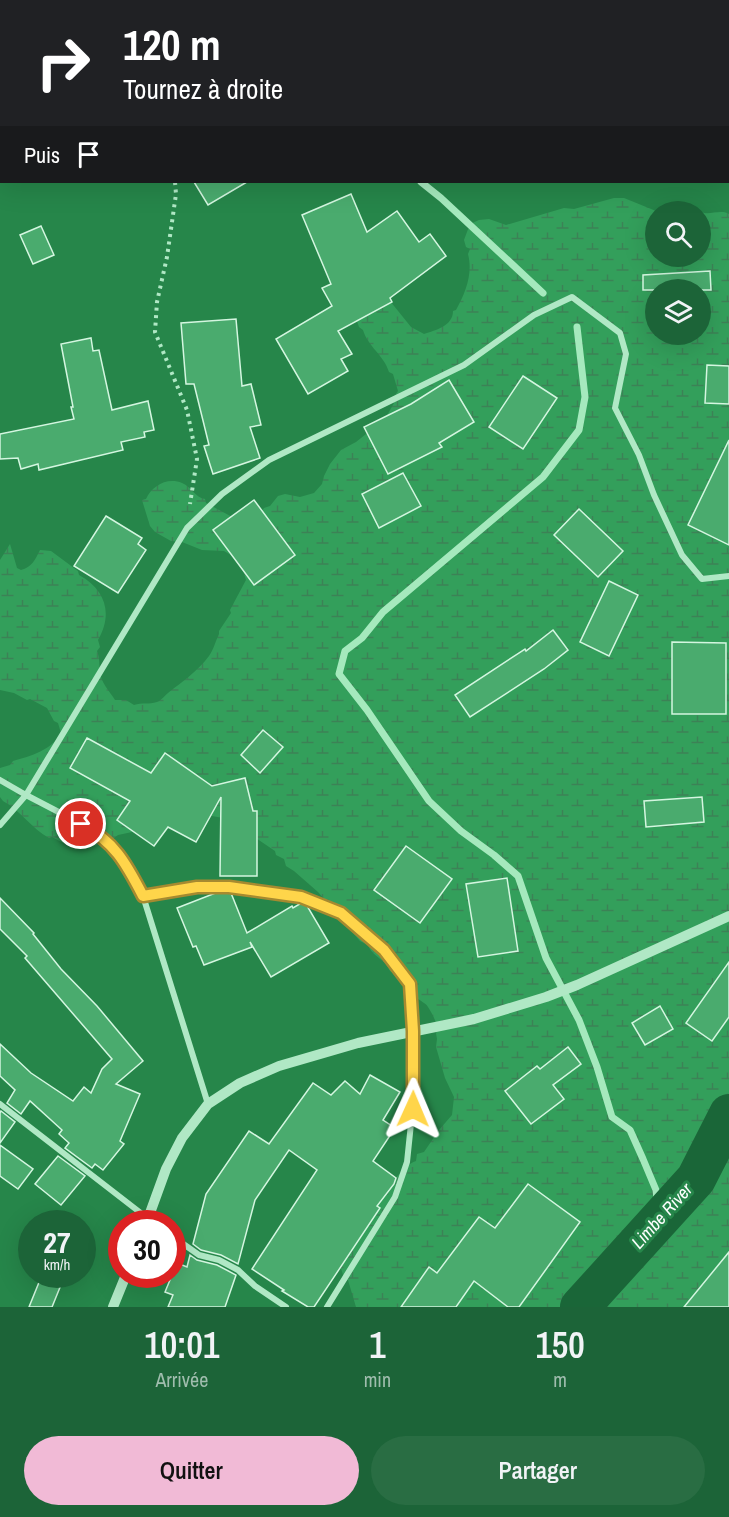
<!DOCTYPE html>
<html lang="fr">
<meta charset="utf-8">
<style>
body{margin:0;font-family:"Archivo Narrow",sans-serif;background:#296d43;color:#f1f3f6;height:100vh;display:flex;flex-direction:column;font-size:22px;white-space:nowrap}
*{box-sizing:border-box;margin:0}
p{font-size:20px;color:#a0bdae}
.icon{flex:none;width:33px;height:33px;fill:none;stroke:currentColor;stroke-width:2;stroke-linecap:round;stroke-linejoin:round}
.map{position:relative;height:1307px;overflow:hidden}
.panel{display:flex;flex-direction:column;background:#1c6438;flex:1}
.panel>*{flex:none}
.banner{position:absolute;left:0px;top:0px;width:729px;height:183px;box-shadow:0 6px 24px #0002;background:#202124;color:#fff;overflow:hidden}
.controls{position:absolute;left:645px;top:201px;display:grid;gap:12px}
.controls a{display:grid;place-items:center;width:66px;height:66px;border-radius:50%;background:#1c6438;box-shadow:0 6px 24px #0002;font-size:30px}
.speed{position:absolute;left:18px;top:1210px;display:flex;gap:12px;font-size:30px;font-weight:700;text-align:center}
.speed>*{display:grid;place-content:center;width:78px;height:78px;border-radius:50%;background:#1c6438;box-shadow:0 6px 24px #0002;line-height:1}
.speed small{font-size:15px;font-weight:400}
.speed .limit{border:9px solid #d22;background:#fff;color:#111}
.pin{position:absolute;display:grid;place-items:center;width:51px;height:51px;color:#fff;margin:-26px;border:3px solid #fff;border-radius:50%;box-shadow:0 2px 6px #0007}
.me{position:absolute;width:66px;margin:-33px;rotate:1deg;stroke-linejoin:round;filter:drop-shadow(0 0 4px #0008)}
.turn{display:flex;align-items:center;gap:21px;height:126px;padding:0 24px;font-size:27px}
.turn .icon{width:78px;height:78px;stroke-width:2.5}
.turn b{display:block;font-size:42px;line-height:51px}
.then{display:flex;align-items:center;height:57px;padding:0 24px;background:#0003;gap:12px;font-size:22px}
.eta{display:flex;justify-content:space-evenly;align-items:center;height:102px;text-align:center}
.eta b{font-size:36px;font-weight:600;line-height:42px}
.cta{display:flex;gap:12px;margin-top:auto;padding:12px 24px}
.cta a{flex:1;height:69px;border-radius:36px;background:#f1bad6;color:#111;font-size:24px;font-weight:600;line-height:69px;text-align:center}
.cta a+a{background:#296d43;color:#f1f3f6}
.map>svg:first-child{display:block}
.wetland{fill:url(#wetland-marsh);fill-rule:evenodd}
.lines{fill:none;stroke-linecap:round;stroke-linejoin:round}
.stream{stroke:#a5e9bd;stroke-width:7}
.river{stroke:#1a6638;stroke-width:40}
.building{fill:#4aab6e;stroke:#d4f6e0;stroke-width:1.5}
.path{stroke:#b0e8c5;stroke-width:4;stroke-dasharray:3 4.5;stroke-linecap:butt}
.minor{stroke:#b0e8c5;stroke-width:6}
.tertiary{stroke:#b0e8c5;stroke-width:10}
.route-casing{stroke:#a68a30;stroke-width:15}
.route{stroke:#ffd54a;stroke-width:10}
.labels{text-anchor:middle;stroke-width:6;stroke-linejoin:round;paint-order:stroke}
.water-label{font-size:18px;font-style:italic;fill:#fcfefd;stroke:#26864a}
</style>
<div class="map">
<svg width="729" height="1307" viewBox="0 0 729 1307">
<defs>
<pattern id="wetland-marsh" width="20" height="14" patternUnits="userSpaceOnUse" patternTransform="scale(1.5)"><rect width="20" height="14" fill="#339f5b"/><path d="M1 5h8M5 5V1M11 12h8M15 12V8" fill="none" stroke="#3c8256"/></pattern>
</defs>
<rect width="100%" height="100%" fill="#26864a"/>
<path class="wetland" d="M614,198H624L656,211V256H700L701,212C709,216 721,209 729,214V1307H356L348,1280L344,1278L336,1252L391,1183C398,1176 408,1163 416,1161L417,1154L424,1152L439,1130L452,1115L454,1097L445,1078L436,1047L437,1039L436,1033L438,1029C436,1021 432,1013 428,1007C426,1003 420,1001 417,998C407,988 402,978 390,971C386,959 372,957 368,945L360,941L318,892L294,871L286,866L284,859L276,855L275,851L253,836L234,820L212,816L132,832L118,835L110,841L87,848L69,846L52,837L49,838C31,828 21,811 3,801L0,797V768L10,765L13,761C31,756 52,750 61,733L58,723L54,721L47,708L30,699L27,700L14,693L0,690V560L10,544L17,568L21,570C32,567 35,560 40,550L51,551L78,571L79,575C106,590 113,614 98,640L100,647L97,651C100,659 99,664 100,672C100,681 110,692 115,700H126L134,705C142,702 149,705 157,702C162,700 164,696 168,693C183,681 197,672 209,656C213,651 216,640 219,634V631L231,613L230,610L246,580L242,567L238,565L236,558L224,551L202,550L182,542L171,541L155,532L150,526L142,500L146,499C152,486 167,477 182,483C192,487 194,497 205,499L206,503L236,519L261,512L264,508L270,506L278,496L285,494L300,497L314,493L322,484L324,476L330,464L341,450L356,442L385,419L394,403L393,399L398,391L393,374L389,372C384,355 368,347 363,330L359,327L357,321L390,301L411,327L424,334C436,330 453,326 453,311L456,310C466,292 473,273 468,254L470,249L466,247L464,240L470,224L479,220L489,219L506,225L564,208L574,209ZM656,290H700V334H656Z"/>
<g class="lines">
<g class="stream">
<path d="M339,0V2"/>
<path d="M421,182L441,198L543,293"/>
<path d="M577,327L585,397L579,430L543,477L383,612L362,638L345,651L339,674L367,710L429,801L461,831L494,855L518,876L546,958L579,1020L597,1067L612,1117L630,1130L643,1159L656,1190L659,1218"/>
</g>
<path class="river" d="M580,1307L696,1179L729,1114"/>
</g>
<g class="building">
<path d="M194,182H247L208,205Z"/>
<path d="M351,194L367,232L397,211L419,242L430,234L446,256L390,298L392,302L338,331L352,354L341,359L348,371L308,394L276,339L332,306L322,288L331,284L302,215Z"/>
<path d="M41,226L54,255L33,264L20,235Z"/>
<path d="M710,271L711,290H643V275Z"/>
<path d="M236,319L242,386L251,384L261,425L250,427L260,458L213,474L204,446L209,445L194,384H186L181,323Z"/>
<path d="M91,338L93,351L99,350L112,410L148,401L154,430L144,432L145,437L121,442L123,450L39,470L38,464L21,469L18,458L0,459V434L74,419L71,407H73L61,344Z"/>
<path d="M707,365L729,366V404L705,403Z"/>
<path d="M523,376L557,398L523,449L489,427Z"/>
<path d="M449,380L474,422L439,443L442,447L388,474L364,427L411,404Z"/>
<path d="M729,440V545L688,525Z"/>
<path d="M403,473L421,506L379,528L362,494Z"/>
<path d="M254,500L295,555L254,585L213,530Z"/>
<path d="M579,509L623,551L598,577L554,535Z"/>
<path d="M106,516L142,538L138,544L146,550L118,593L74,566Z"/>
<path d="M609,581L638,595L609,656L580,642Z"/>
<path d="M553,630L568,650L544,669L470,717L455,695L525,649L526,651Z"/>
<path d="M672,642L726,643V714H672Z"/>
<path d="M263,730L283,747L260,773L241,755Z"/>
<path d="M87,738L151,773L165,753L212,786L245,778L253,811H257V876H220L221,797L196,842L168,827L154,846L117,820L130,801L70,768Z"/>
<path d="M702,797L704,822L646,827L644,801Z"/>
<path d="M406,846L452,879L420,923L374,890Z"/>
<path d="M507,878L518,951L478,957L466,884Z"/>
<path d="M218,892L231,893L247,933L292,906L293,908L303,902L306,904L329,943L271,977L250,942L252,947L204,965L196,946L193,947L177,908Z"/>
<path d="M0,898L34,933L33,934L61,969L97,1006L143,1061L116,1084L140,1094L120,1141L124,1144L103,1170L95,1164L92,1168L65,1148L69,1143L59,1134L62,1130L30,1101L21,1114L7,1103L15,1090L0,1076V1044L31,1073L73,1101L84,1087L91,1093L102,1069L112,1059L25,958L27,956L0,929Z"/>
<path d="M729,962V1017L712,1041L686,1023Z"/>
<path d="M660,1006L673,1029L645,1045L632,1023Z"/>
<path d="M568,1047L581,1064L553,1085L564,1099L531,1124L505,1091L537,1066L540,1069Z"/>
<path d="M370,1075L400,1092L383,1120L395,1128L373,1161L396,1178L394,1184L377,1206L380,1208L314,1307H308L282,1291L284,1290L252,1269L317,1170L289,1150L255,1200L238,1264L221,1255L201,1250L193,1244L206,1194L249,1131L269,1144L313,1083L331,1095L345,1081L360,1094Z"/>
<path d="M1,1111L15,1122L0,1143V1113Z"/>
<path d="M0,1145L33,1169L18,1189L0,1176Z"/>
<path d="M58,1156L85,1176L61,1205L35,1184Z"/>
<path d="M528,1184L580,1222L519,1307H508L474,1281L456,1307H401L429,1267L437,1273L479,1217L495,1228Z"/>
<path d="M729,1252V1307H684Z"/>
<path d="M190,1255L197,1260L217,1265L236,1275L225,1307H168L173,1295L165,1292L177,1263L187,1267Z"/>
<path d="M42,1275H65L52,1307H29Z"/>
</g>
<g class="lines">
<g class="path">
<path d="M113,0L114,2"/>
<path d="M175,182L176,194L167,257L157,302L155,332L187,410L197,459L190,504"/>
</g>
<g class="minor">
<path d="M657,0L658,2"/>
<path d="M728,144H729"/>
<path d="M0,780L26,795L0,825"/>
<path d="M143,896L197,887H229L301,896L341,913L384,950L410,983L413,1031L414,1095L407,1162L395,1197L327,1307"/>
<path d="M0,1104L155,1224"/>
<path d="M208,1104L143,896L126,862L99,833L26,795L187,528L222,494L269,460L464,365L534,315L572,297L620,333L626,354L615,408L639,455L654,495L682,555L702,579L729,576"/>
<path d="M172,1236L199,1255L219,1260L238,1270L255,1286L286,1307"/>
</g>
<g class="tertiary">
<path d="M146,1224L166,1169L182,1138L208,1104L240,1083L279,1066L358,1043L474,1019L546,997L577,985L729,916"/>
<path d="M113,1307L126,1275"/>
</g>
</g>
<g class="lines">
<defs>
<path id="route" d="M81,824C114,841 126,863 143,896L197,887H229L301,897L341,913L384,950L410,984L413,1031V1109"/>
</defs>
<use href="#route" class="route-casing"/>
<use href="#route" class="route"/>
</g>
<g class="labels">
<g class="water-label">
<text transform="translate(662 1216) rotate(-48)" y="6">Limbe River</text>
</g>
</g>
</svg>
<div class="controls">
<a><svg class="icon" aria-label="search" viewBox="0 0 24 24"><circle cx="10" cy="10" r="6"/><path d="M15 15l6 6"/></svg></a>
<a><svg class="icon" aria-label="layers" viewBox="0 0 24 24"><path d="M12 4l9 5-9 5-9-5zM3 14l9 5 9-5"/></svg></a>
</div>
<div class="speed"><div>27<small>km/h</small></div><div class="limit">30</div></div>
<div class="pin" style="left:81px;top:824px;background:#d93025"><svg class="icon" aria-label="arrive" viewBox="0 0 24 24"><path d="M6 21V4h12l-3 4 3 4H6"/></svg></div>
<svg class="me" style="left:413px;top:1109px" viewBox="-20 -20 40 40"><path d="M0-17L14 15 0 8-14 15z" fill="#ffd54a" stroke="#fff" stroke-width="4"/></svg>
<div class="banner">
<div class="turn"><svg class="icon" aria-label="right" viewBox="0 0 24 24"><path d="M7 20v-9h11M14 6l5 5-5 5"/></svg><div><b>120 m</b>Tournez à droite</div></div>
<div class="then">Puis<svg class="icon" aria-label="arrive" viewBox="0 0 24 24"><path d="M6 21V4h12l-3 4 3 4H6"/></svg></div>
</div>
</div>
<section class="panel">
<div class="eta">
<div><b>10:01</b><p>Arrivée</p></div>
<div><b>1</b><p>min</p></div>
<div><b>150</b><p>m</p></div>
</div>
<div class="cta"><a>Quitter</a><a>Partager</a></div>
</section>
